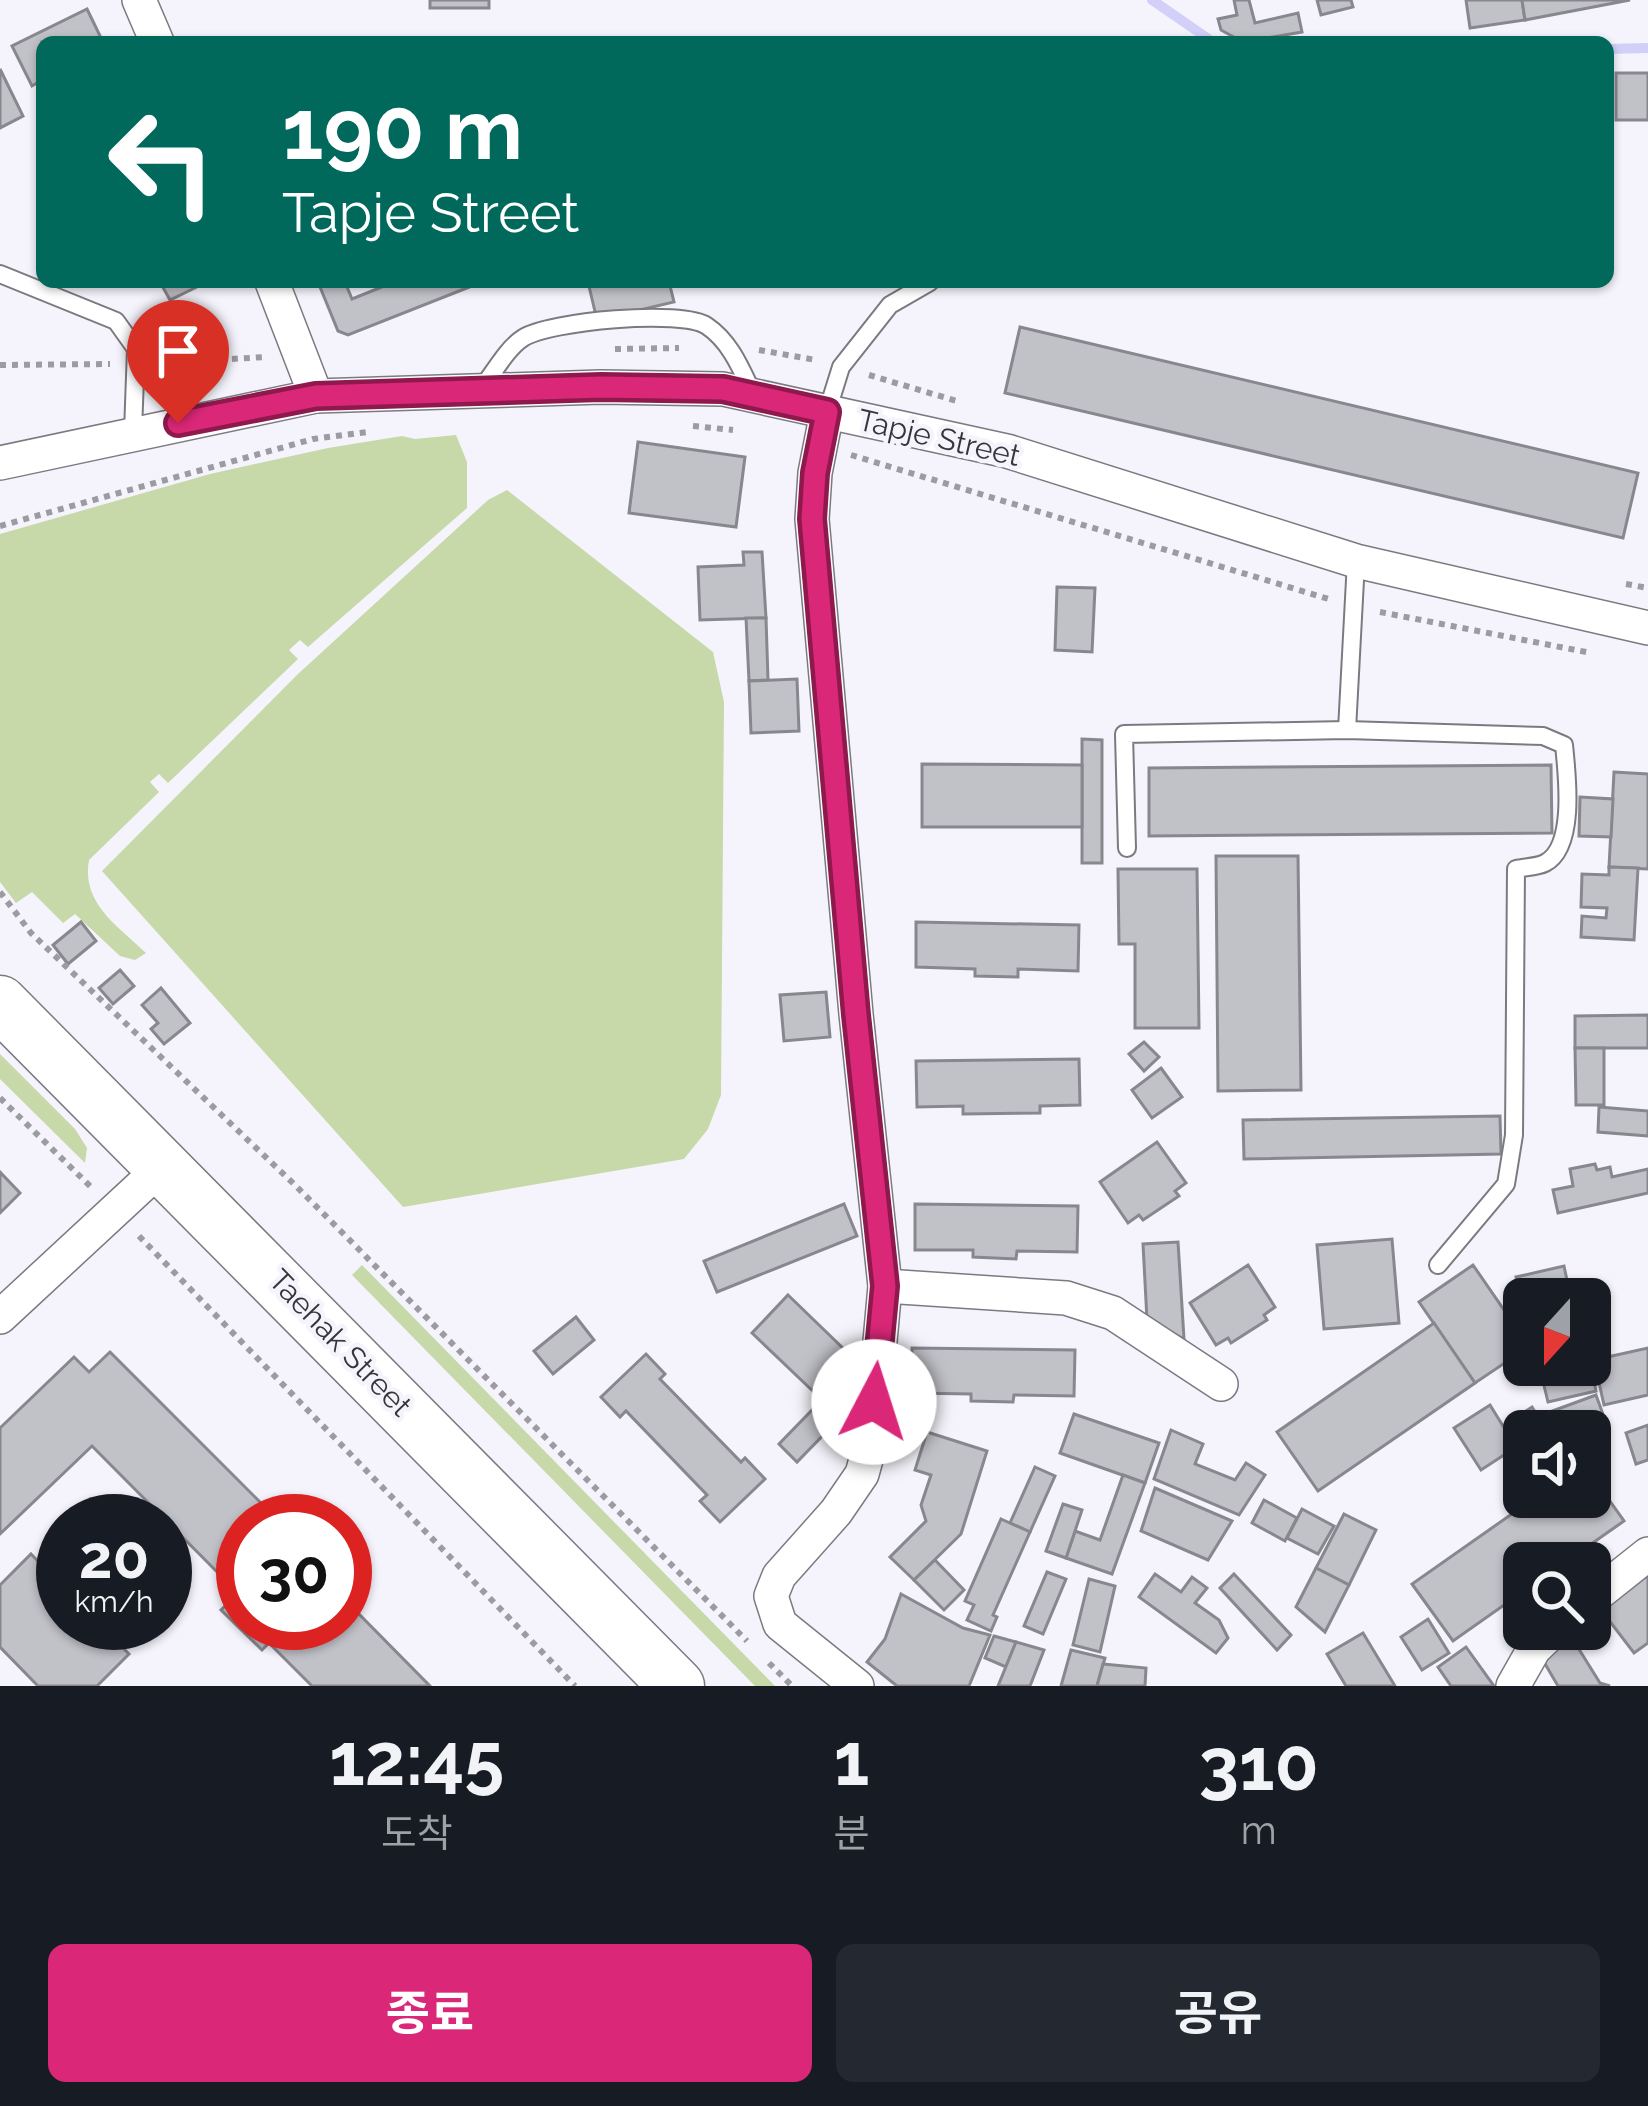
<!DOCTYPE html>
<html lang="ko">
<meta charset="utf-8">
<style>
body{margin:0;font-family:Raleway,"Noto Sans KR",sans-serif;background:#242831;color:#f1f3f6;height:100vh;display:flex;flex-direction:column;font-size:45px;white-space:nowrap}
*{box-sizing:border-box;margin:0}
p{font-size:39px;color:#9ea1a6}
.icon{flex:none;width:66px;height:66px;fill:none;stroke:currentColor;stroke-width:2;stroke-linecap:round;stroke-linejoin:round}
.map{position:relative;height:1686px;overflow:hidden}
.panel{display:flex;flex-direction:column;background:#171b24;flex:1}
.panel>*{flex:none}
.banner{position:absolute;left:36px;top:36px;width:1578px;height:252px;border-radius:18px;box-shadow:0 3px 9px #0004;background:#00695c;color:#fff;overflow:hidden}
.needle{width:78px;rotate:201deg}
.fabs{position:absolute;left:1503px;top:1278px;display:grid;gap:24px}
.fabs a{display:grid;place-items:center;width:108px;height:108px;border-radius:18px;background:#171b24;box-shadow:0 3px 9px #0004;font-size:60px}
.speed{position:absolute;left:36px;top:1494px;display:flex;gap:24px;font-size:60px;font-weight:700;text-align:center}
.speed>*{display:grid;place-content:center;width:156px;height:156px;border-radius:50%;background:#171b24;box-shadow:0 3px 9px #0004;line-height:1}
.speed small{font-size:30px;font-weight:400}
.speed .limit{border:18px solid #d22;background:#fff;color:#111}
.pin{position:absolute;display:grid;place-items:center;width:102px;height:102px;color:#fff;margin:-123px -51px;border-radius:50% 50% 50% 0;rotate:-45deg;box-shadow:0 0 12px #0007}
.pin .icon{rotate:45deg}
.me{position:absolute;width:132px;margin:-66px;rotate:5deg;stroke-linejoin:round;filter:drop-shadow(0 0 9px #0008)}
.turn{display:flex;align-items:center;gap:42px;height:252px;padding:0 48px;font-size:54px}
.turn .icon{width:156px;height:156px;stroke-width:2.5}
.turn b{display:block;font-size:84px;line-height:102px}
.eta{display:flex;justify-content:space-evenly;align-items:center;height:204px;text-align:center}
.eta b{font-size:72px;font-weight:700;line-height:84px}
.cta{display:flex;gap:24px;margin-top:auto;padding:24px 48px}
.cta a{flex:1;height:138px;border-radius:18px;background:#db2777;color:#fff;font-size:48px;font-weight:700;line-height:138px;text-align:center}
.cta a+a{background:#242831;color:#f1f3f6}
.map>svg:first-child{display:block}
.green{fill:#c7d8a9}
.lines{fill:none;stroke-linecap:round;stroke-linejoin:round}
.stream{stroke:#d2cff9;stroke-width:10}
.building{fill:#c1c1c8;stroke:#87878d;stroke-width:3}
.lane-casing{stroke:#7b7a81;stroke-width:20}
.street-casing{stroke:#7b7a81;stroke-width:36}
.primary-casing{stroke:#7b7a81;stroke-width:57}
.path{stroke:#9c9ba1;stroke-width:6;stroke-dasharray:6 6;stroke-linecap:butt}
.lane{stroke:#fff;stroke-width:16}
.street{stroke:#fff;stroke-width:33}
.primary{stroke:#fff;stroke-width:54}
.route-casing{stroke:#8e194d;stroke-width:30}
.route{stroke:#db2777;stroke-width:21}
.labels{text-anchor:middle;stroke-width:9;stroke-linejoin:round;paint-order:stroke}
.street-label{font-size:30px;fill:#363639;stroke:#f5f4fc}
</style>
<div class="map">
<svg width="1648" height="1686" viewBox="0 0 1648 1686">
<rect width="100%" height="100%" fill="#f5f4fc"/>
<g class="green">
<path d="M456,435L467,462V508L308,647L300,640L289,650L298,659L168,783L159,774L150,782L159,792L89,860C81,903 118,926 146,953L135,960L120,956L75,914L63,923L32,892L16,903L0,882V534L210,474L328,448L402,436L415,439Z"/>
<path d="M507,490L713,652L724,702L721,1095L708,1129L684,1159L403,1207L102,871L298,674L488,500Z"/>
<path d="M0,1054L75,1129L87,1148L85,1163L0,1079Z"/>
<path d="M362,1265L775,1686H755L352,1275Z"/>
</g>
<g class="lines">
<g class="stream">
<path d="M1152,0L1213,42"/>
<path d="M1608,49L1648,48"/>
</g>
</g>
<g class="building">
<rect x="430" y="0" width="59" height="8"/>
<path d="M1234,0H1249L1255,23L1298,13L1302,32L1243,42L1221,30L1218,19L1237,15Z"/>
<path d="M1317,0H1351L1353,7L1321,15Z"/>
<path d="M1466,0H1522L1525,20L1470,28Z"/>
<path d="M1522,0H1630L1525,20Z"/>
<path d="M87,9L103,42H42V80L32,86L12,46Z"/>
<path d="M0,69L23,116L0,128Z"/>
<rect x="1616" y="73" width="32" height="47"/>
<path d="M160,282H207L170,300Z"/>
<path d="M318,282H345L352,299L394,282H482L348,335L338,331Z"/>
<path d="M588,282H669L674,302L597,320Z"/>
<path d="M1020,327L1638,473L1623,538L1005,393Z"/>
<path d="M638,442L745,457L736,527L629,513Z"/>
<path d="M743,552H762L766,618L700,620L698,567L744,565Z"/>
<path d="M1057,587L1095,588L1092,652L1055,650Z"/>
<path d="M746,618H766L768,680L749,681Z"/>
<path d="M797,679L799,731L751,733L749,681Z"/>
<path d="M1082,739L1102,740V863H1082Z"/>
<path d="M922,764L1082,765V827H922Z"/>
<path d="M1551,765L1552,833L1149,836V768Z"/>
<path d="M1614,772L1648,774V869L1609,867Z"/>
<path d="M1580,797L1613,799L1611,837L1579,836Z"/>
<path d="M1216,856H1298L1301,1090L1218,1091Z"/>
<path d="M1609,867L1638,868L1634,940L1581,937L1582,916L1606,918L1607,908L1581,907L1582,874L1609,875Z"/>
<path d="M1118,869H1197L1199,1028H1135V944H1119Z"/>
<path d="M81,922L96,941L68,964L53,945Z"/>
<path d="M916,922L1079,925L1078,971L1018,969V977L975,976V969L916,967Z"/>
<path d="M120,970L134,986L113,1004L99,988Z"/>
<path d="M161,988L190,1023L164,1044L151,1029L158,1023L142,1005Z"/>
<path d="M826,992L830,1037L784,1041L780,995Z"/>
<path d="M1648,1015V1048H1575V1016Z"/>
<path d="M1144,1042L1159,1057L1144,1071L1129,1054Z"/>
<path d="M1575,1048H1604V1105H1576Z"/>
<path d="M1079,1059L1080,1105L1040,1106V1113L963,1114V1106L917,1107L916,1061Z"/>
<path d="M1161,1068L1182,1097L1152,1118L1132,1090Z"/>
<path d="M1599,1107L1648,1111V1136L1598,1132Z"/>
<path d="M1500,1116L1501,1154L1244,1159L1243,1120Z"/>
<path d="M1157,1142L1186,1183L1175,1191L1179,1196L1143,1220L1139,1215L1128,1223L1100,1182Z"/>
<path d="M1595,1164L1597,1170L1610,1167L1612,1177L1648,1169V1193L1558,1213L1553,1190L1573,1186L1570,1169Z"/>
<path d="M0,1172L20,1193L0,1213Z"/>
<path d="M844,1204L857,1236L717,1292L704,1261Z"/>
<path d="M915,1204L1078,1206L1077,1252L1017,1251L1016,1259L973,1257V1250H915Z"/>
<path d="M1392,1239L1399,1323L1324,1329L1317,1245Z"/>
<path d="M1178,1242L1184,1339L1147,1320L1143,1244Z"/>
<path d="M1248,1265L1275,1307L1264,1315L1267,1320L1231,1343L1228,1338L1216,1345L1190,1303Z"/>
<path d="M1473,1265L1524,1339V1350L1475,1383L1419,1302Z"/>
<path d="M1564,1266L1571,1299H1524V1314L1516,1277Z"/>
<path d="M788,1295L850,1355L839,1365L845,1371L819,1397L752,1333Z"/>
<path d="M576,1317L594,1340L553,1374L534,1351Z"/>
<path d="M1434,1323L1475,1383L1318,1491L1277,1432Z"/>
<path d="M912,1348L1075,1350L1074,1396L1014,1395L1013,1402L971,1401V1394L912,1393Z"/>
<path d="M1648,1348V1395L1604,1405L1594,1360Z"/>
<path d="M110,1352L279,1521H243V1581L234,1589L92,1446L0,1534V1428L74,1357L89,1372Z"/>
<path d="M646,1354L665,1374L660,1379L741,1462L745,1458L765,1479L720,1522L700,1501L707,1495L626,1411L620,1417L601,1397Z"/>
<path d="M1590,1363L1596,1391L1548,1402L1539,1365Z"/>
<path d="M1596,1395L1609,1431L1590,1438V1431L1582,1429L1553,1431L1547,1413Z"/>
<path d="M1490,1405L1503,1426L1532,1407L1546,1429L1524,1431V1442L1481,1470L1454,1428Z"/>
<path d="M815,1407L833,1425L797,1462L779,1444Z"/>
<path d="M1074,1414L1159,1443L1145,1483L1060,1453Z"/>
<path d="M1648,1425V1460L1636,1464L1626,1433Z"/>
<path d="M1171,1430L1203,1444L1195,1464L1235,1480L1246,1463L1265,1475L1239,1515L1154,1479Z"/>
<path d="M927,1432L987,1451L961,1534L914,1580L890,1557L926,1521L921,1505L931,1475L915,1470Z"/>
<path d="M1035,1467L1055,1476L1030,1532L1010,1523Z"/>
<path d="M1590,1473L1624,1521L1564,1563H1524V1591L1453,1641L1412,1584L1536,1497H1590Z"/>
<path d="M1123,1475L1145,1483L1112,1574L1066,1558L1075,1531L1100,1540Z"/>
<path d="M1155,1488L1232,1521L1208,1560L1141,1531Z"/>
<path d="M1264,1500L1297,1518L1285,1541L1252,1523Z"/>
<path d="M1063,1504L1082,1510L1066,1558L1046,1551Z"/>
<path d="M1302,1509L1334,1526L1318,1554L1287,1538Z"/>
<path d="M1344,1514L1376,1530L1349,1585L1316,1568Z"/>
<path d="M1001,1519L1030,1532L993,1615L997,1617L991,1631L967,1620L974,1605L965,1601Z"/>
<path d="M31,1554L63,1587V1623H98L129,1654L97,1686H38L0,1647V1585Z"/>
<path d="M935,1560L964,1590L944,1610L914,1580Z"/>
<path d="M1316,1568L1349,1585L1325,1632L1296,1607Z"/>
<path d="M1648,1568V1643L1634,1653L1598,1606Z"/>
<path d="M1047,1572L1066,1579L1043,1634L1024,1626Z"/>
<path d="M1155,1574L1181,1592L1192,1577L1207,1588L1195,1603L1219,1620L1228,1638L1216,1653L1139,1597Z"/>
<path d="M1234,1574L1291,1635L1277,1650L1220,1588Z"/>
<path d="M1089,1579L1115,1586L1100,1652L1073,1645Z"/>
<path d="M243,1588V1623H345V1600L430,1686H312L269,1643L262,1650L221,1610Z"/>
<path d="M901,1594L963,1628L990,1635L969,1686H897L867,1662L885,1639Z"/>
<path d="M1428,1619L1449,1653L1422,1670L1401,1637Z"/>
<path d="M1363,1633L1395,1686H1346L1327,1654Z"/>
<path d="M994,1636L1016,1642L1006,1667L985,1658Z"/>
<path d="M1572,1638L1600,1683L1610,1686H1558L1541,1657Z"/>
<path d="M1016,1642L1044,1650L1030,1686H998Z"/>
<path d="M1466,1647L1494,1686H1451L1438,1667Z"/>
<path d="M1071,1650L1105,1658L1097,1686H1061Z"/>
<path d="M1103,1664L1146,1668L1145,1686H1097Z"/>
</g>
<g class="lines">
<defs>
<g id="lane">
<path d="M0,274L116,321L136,349L133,432"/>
<path d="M481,389C493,374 507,348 523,338C549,321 682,309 707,326C731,342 742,371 754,396"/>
<path d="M827,412L841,367L890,305L930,282"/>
<path d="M1347,730L1356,561"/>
<path d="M1127,848L1124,734L1347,730L1543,736L1564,745C1567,775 1576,847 1545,863C1537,867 1525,867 1516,869L1514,1135L1506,1184L1438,1265"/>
</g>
<g id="street">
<path d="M139,0L157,42"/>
<path d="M272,282L316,396"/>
<path d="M827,412L815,473L812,519L856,1014L885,1286L871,1441L862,1474L836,1512L779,1576L771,1596L780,1624L857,1686"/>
<path d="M0,463L316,396L601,387L723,389L1007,451L1356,561L1648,628"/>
<path d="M885,1286L1066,1298L1113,1313L1221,1384"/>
<path d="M0,1317L164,1165"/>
<path d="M1590,1600L1648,1554"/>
<path d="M1513,1686L1534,1649L1555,1629"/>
</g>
<path id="primary" d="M0,1003L677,1686"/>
</defs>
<use href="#lane" class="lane-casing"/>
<use href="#street" class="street-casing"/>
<use href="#primary" class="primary-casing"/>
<g class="path">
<path d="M615,349L679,348"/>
<path d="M759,350L816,360"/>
<path d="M160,363L266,357"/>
<path d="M0,365L110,364"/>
<path d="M869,375L960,402"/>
<path d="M693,426L733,430"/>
<path d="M851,455L1332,600"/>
<path d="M0,526L313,439L368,432"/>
<path d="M1626,584L1648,588"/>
<path d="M1380,612L1591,653"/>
<path d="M0,892L31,933L296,1186L747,1641"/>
<path d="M0,1098L92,1188"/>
<path d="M139,1236L575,1686"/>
<path d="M769,1663L792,1686"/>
</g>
<use href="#lane" class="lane"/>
<use href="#street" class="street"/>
<use href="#primary" class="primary"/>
</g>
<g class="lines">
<defs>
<path id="route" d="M178,423L316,396L601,387L723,389L827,412L815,473L812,519L856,1015L885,1286L874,1402"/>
</defs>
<use href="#route" class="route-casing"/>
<use href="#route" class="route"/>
</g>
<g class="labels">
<g class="street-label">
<text transform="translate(939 438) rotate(13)" y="10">Tapje Street</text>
<text transform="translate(340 1343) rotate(46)" y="10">Taehak Street</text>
</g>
</g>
</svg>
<div class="fabs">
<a><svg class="needle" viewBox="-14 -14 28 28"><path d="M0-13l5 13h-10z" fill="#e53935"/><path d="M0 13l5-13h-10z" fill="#9ea1a6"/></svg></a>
<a><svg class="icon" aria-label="sound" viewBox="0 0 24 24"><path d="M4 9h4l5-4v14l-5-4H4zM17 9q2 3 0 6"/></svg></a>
<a><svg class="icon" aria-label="search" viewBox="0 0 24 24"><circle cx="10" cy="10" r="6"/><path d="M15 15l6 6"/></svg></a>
</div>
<div class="speed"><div>20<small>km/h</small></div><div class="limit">30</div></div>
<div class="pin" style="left:178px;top:423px;background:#d93025"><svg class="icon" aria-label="arrive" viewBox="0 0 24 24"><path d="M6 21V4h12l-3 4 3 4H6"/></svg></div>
<svg class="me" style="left:874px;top:1402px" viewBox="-20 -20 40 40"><circle r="19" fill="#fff"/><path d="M0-13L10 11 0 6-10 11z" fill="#db2777"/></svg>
<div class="banner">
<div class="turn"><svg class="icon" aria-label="left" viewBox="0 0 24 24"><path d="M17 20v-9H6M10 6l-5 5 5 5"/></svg><div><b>190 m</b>Tapje Street</div></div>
</div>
</div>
<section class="panel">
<div class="eta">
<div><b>12:45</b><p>도착</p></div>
<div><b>1</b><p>분</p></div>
<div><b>310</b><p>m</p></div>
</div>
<div class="cta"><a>종료</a><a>공유</a></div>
</section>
